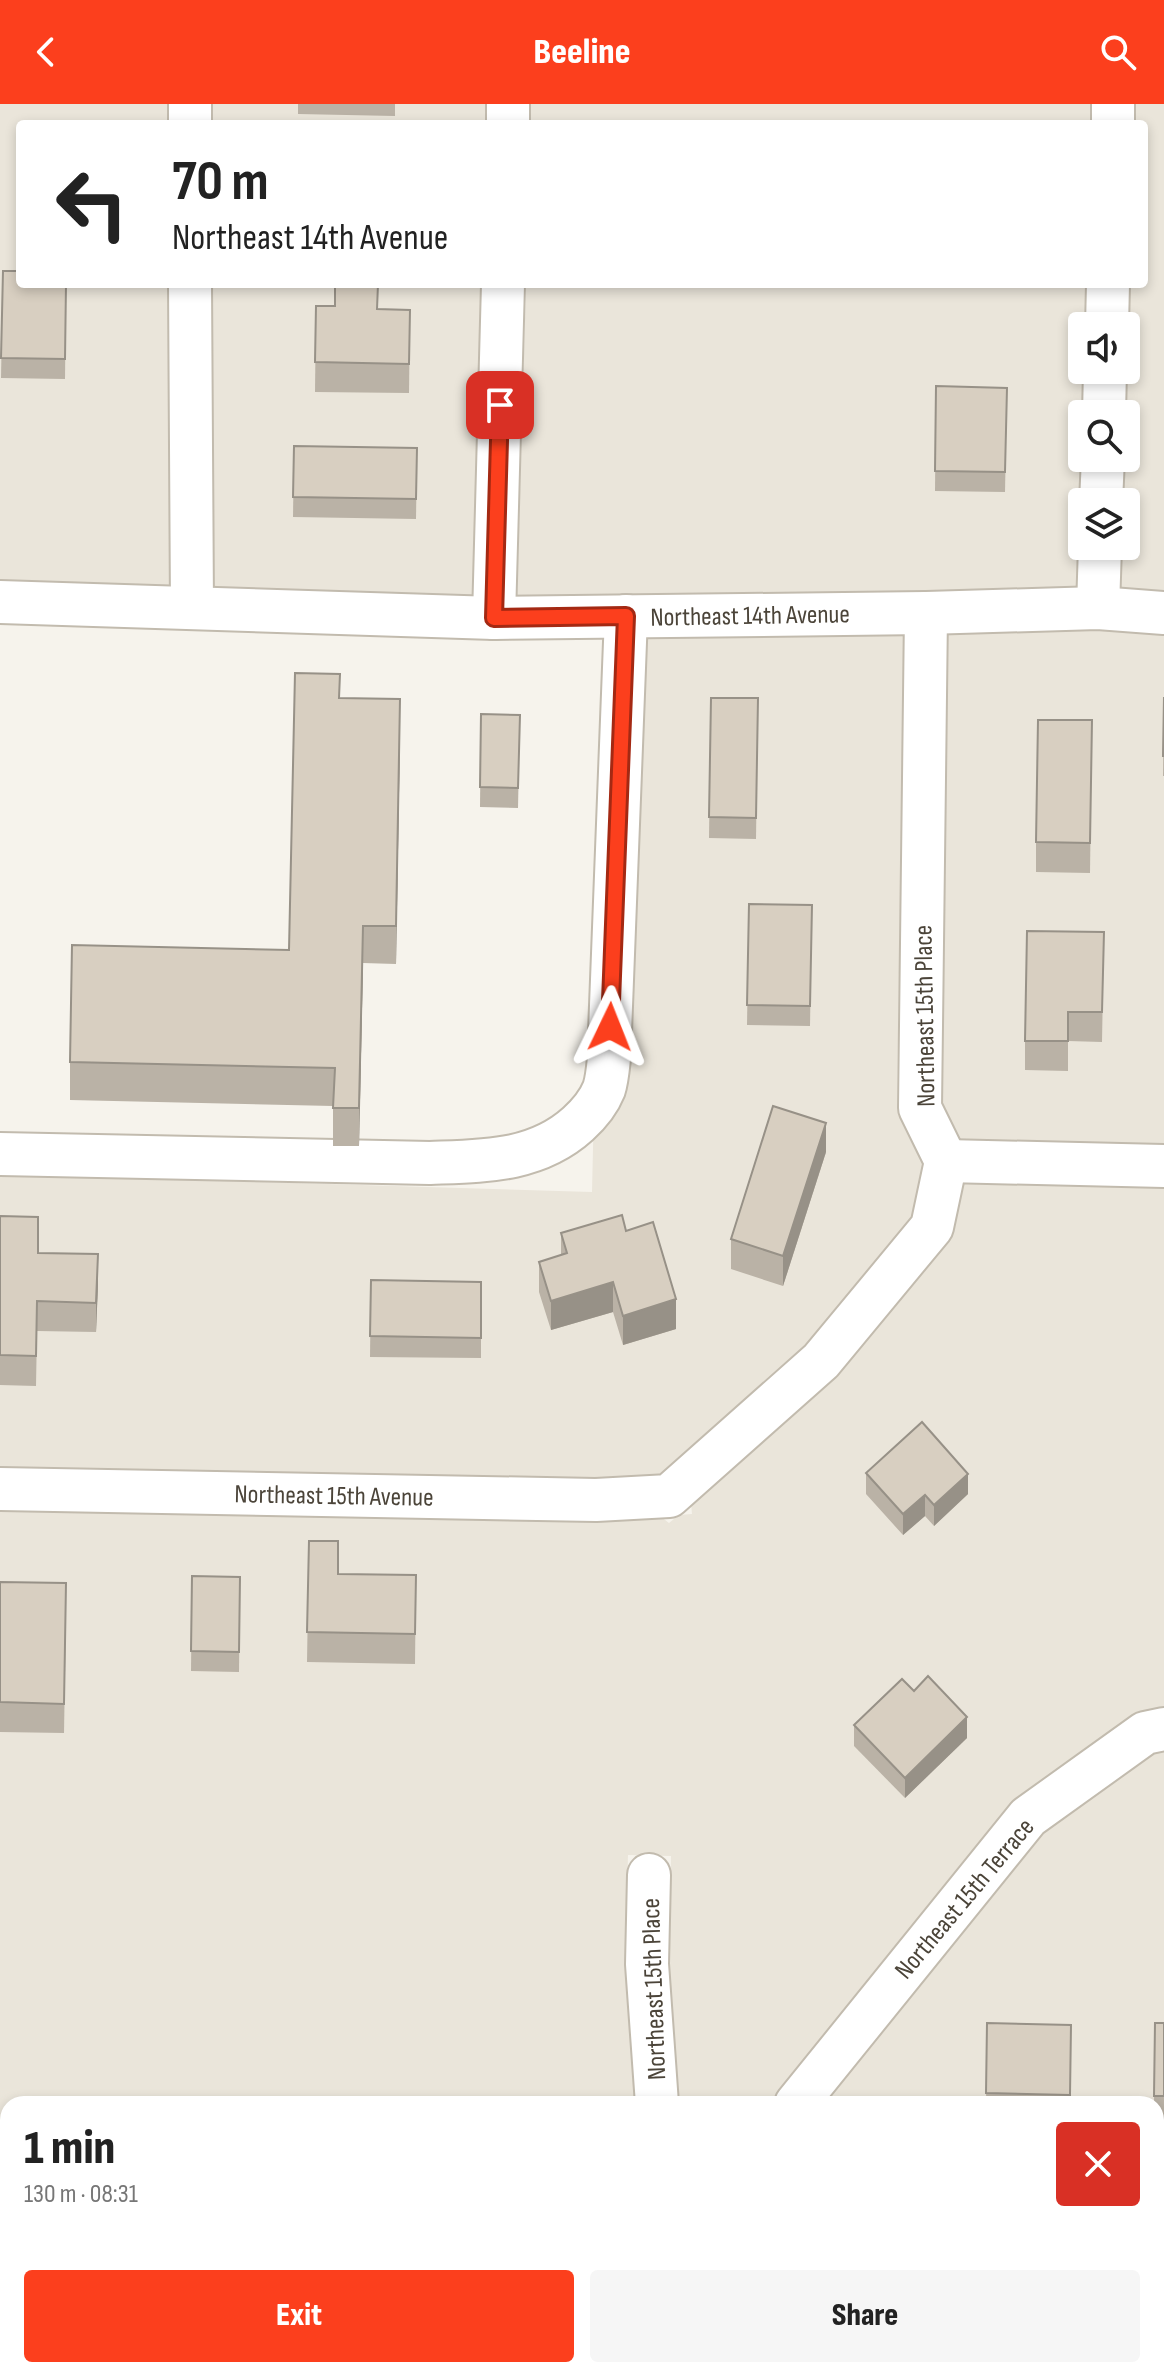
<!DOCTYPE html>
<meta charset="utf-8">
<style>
body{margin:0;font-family:"Sofia Sans Condensed",sans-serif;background:#f6f6f6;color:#222;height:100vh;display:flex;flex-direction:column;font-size:30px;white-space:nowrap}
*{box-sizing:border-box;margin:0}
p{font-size:26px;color:#767676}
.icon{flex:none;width:44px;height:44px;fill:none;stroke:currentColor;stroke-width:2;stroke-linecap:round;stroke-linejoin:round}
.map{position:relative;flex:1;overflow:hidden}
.sheet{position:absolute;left:0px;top:1992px;width:1164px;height:282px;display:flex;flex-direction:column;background:#fff;border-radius:24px 24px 0 0;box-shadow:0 4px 12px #0003}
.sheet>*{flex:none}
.top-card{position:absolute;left:16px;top:16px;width:1132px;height:168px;border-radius:8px;box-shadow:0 4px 12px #0003;background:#fff;color:#222;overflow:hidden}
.buttons{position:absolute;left:1068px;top:208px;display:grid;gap:16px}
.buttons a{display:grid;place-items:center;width:72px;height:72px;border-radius:8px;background:#fff;box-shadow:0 4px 12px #0003;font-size:40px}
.pin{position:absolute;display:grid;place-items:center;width:68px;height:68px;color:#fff;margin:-34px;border-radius:16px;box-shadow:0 4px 12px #0006}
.me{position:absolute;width:88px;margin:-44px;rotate:2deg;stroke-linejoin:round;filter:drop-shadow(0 0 6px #0008)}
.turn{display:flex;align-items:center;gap:28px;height:168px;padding:0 24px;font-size:36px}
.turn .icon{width:104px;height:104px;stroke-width:2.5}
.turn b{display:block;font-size:56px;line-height:68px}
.round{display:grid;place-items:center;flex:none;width:84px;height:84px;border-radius:8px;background:#f6f6f6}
.headline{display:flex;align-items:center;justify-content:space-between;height:136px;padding:0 24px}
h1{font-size:48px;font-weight:800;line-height:60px}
.button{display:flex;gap:16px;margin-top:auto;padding:16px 24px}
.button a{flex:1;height:92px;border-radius:8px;background:#fc3f1d;color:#fff;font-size:32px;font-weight:800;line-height:92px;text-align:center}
.button a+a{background:#f6f6f6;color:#222}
header{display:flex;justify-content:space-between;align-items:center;height:104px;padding:0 24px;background:#fc3f1d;color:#fff;font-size:36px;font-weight:800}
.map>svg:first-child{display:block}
.residential{fill:#eae5da}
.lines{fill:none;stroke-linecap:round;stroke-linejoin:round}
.minor-casing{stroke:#c2bbae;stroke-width:46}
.minor{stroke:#fff;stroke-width:42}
.wall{fill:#bab2a6}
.shaded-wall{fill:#979187}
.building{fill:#d8cfc1;stroke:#979187;stroke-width:2}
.route-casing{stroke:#a42913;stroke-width:20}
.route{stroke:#fc3f1d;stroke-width:14}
.labels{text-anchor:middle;stroke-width:6;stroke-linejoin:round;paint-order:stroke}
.street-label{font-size:26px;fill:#4b4439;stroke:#fff}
</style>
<header><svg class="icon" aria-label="back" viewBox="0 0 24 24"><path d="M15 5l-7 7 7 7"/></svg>Beeline<svg class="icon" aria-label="search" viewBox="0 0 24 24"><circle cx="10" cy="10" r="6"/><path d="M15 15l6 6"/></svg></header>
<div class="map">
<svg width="1164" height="2273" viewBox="0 0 1164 2273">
<rect width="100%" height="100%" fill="#f6f3ec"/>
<g class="residential">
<path d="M0,0H486V20H20V180H481L473,493L0,478Z"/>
<path d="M530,0H1091L1090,20H530Z"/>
<path d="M1135,0H1164V490L1121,487L1122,442H1126V398H1123L1130,180H1144V20H1134Z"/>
<path d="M526,180H1086L1084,222H1082L1083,266L1077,485L517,494Z"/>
<path d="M1098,523L1164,528V1042L961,1038L941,1000L948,527Z"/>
<path d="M904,528L897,1003L923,1060L911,1115L804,1244L658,1373L595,1377L0,1366V1070L592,1088L605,532Z"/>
<path d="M964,1077L1164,1081V1606L1131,1614L1009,1702L769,2000H679L669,1860L671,1752L628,1751L625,1862L635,2000H8V2266H540L529,2273H0V1405L660,1412L669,1419L679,1411L692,1410L691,1399L839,1268L950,1135L954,1127Z"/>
<path d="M1164,1645V2115L1156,2114V2000H823L1044,1727L1155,1647Z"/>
<path d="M1156,2153H1164V2273H597L603,2266H1156Z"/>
</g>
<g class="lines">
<defs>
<g id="minor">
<path d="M190,20V0"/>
<path d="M508,20V0"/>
<path d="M1113,20V0"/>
<path d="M190,180L192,504"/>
<path d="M1107,222L1108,180"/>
<path d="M1104,310L1105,266"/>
<path d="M1101,398L1103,354"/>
<path d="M0,498L494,514L926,509L1098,504L1164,509"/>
<path d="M1098,504L1100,442"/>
<path d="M494,514L503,180"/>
<path d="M0,1050L430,1059C483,1057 536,1058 578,1020C589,1010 598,1000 604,985C607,976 608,964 609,954L626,512"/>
<path d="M946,1057L1164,1062"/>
<path d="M0,1385L596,1396L669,1392L821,1257L932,1123L946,1057L920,1004L926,509"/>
<path d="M649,1771L647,1860L657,2000"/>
<path d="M796,2000L1028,1713L1145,1629L1164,1625"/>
<path d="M1156,2134H1164"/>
<path d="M566,2273L576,2266"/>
</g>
</defs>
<use href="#minor" class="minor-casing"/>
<use href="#minor" class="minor"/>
</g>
<g class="wall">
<path d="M298,0H395V12L298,10Z"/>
<path d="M3,167L66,180L65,275L1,274Z"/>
<path d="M316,202L410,206L409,289L315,288Z"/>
<path d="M936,282L1007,284L1005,388L935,387Z"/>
<path d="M294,342L417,344L416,415L293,413Z"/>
<path d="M1164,593V672H1163Z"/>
<path d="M340,594L400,633L396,860L363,859L359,1042H333V1002L70,996V958L289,846Z"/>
<path d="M711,594H758L756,735L709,734Z"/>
<path d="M481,610L520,611L518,704L480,703Z"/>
<path d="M1092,616L1090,769L1036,768V738Z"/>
<path d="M749,800L812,801L810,922L747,921Z"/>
<path d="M1104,828L1102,938L1068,937V967L1025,966V937Z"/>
<path d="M826,1048L783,1182L731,1165V1135Z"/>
<path d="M0,1112L38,1149L98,1180L96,1228L37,1227L36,1282L0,1281Z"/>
<path d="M626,1127L676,1225L623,1241L613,1208L551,1226L539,1188V1158L561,1151V1129Z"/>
<path d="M371,1176L481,1178V1254L370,1253Z"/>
<path d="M866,1369L968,1390L934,1422L925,1412L903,1431L866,1390Z"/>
<path d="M309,1437L338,1470L416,1471L415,1560L307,1558Z"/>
<path d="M192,1472L240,1473L239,1568L191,1567Z"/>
<path d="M0,1478L66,1509L64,1629L0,1628Z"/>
<path d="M914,1587L967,1634L905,1694L854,1642V1621Z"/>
<path d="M987,1919L1071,1921L1070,2000H986Z"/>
<path d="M1155,1919H1164V2022H1156V2000H1154Z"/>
</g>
<g class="shaded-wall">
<path d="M400,595V633L396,860V822Z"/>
<path d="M363,822V859L359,1042V1004Z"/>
<path d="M826,1019V1048L783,1182V1152Z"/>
<path d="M98,1150V1180L96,1228V1199Z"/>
<path d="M613,1178V1208L551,1226V1197Z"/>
<path d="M676,1195V1225L623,1241V1212Z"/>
<path d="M968,1370V1390L934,1422V1401Z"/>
<path d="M925,1391V1412L903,1431V1410Z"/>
<path d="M967,1613V1634L905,1694V1674Z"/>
<path d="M776,2266H807L800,2273H769Z"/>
</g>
<g class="building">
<path d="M3,167H20V180H66L65,255L1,254Z"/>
<path d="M335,180H378L377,205L410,206L409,260L315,258L316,202H335Z"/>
<path d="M936,282L1007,284L1005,368L935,367Z"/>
<path d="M294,342L417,344L416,395L293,393Z"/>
<path d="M295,569L340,570L339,594L400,595L396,822H363L359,1004H333L335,964L70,958L72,841L289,846Z"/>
<path d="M1164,593V652H1163Z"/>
<path d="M711,594H758L756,714L709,713Z"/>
<path d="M481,610L520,611L518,684L480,683Z"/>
<path d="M1038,616H1092L1090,739L1036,738Z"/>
<path d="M749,800L812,801L810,902L747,901Z"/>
<path d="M1027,827L1104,828L1102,908H1068V937H1025Z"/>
<path d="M773,1002L826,1019L783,1152L731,1135Z"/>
<path d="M622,1111L626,1127L653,1118L676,1195L623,1212L613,1178L551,1197L539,1158L567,1149L561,1129Z"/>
<path d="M0,1112L38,1113V1149L98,1150L96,1199L37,1197L36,1252L0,1251Z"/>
<path d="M371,1176L481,1178V1234L370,1232Z"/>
<path d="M922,1318L968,1370L934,1401L925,1391L903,1410L866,1369Z"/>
<path d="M309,1437H338V1470L416,1471L415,1530L307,1528Z"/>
<path d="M192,1472L240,1473L239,1548L191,1547Z"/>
<path d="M0,1478L66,1479L64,1600L0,1598Z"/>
<path d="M928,1572L967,1613L905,1674L854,1621L902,1575L914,1587Z"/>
<path d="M987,1919L1071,1921L1070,1991L986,1989Z"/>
<path d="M1155,1919H1164V1992H1154Z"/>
<rect x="502" y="1994" width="66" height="6"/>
<path d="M694,2266H776L769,2273H687Z"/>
</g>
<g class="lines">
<defs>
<path id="route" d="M500,301L494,514L626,512L610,923"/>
</defs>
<use href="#route" class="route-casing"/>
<use href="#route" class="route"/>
</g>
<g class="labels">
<g class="street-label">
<text transform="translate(750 511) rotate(-1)" y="9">Northeast 14th Avenue</text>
<text transform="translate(924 912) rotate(-91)" y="9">Northeast 15th Place</text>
<text transform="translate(334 1391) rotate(1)" y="9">Northeast 15th Avenue</text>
<text transform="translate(964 1794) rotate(-50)" y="9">Northeast 15th Terrace</text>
<text transform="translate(653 1885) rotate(-92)" y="9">Northeast 15th Place</text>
</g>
</g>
</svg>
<div class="buttons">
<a><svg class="icon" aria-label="sound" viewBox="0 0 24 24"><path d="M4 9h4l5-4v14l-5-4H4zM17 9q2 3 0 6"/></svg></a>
<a><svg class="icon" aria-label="search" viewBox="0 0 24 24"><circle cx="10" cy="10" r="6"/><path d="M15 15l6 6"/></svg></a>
<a><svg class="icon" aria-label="layers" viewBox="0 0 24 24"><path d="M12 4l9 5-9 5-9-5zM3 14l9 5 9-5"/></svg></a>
</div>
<div class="pin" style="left:500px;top:301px;background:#d93025"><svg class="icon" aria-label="arrive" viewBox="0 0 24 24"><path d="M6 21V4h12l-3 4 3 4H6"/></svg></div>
<svg class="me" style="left:610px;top:923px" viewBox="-20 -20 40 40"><path d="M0-17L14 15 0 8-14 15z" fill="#fc3f1d" stroke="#fff" stroke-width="4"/></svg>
<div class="top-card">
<div class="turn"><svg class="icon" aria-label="left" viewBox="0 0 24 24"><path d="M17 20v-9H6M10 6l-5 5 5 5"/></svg><div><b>70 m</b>Northeast 14th Avenue</div></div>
</div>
<section class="sheet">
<div class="headline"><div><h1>1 min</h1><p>130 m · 08:31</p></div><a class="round" style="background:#d93025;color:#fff"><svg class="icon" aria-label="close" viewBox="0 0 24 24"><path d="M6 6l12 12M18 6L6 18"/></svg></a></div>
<div class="button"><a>Exit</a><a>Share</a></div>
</section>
</div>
